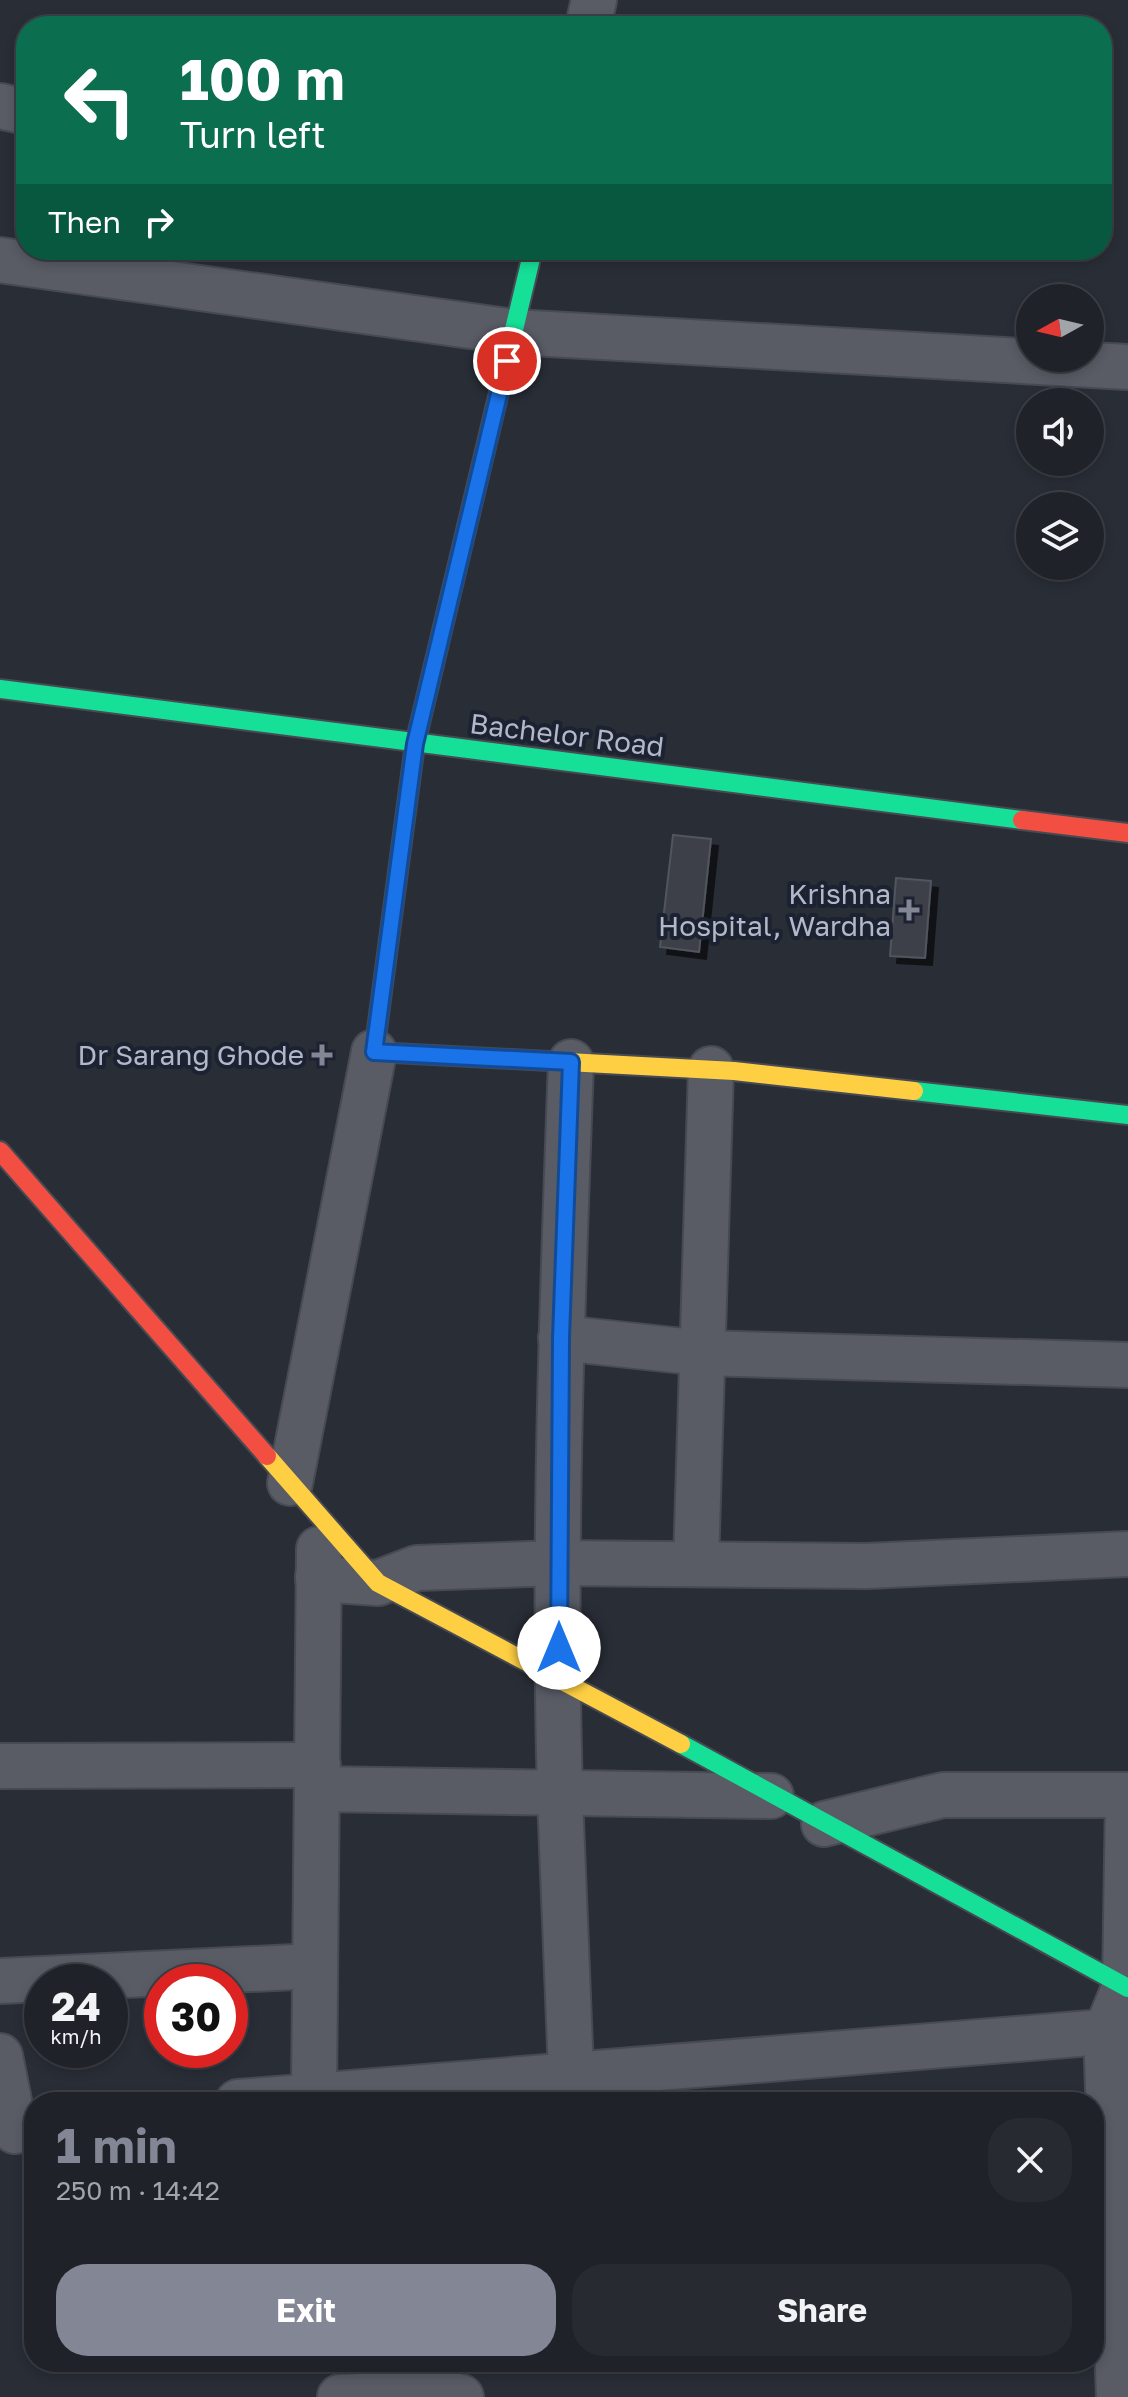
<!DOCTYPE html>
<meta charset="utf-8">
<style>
body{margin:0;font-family:"Golos Text",sans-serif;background:#272a30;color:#f1f3f6;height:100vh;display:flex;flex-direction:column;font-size:30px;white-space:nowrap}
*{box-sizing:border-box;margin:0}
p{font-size:26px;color:#a1a4a8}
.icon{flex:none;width:44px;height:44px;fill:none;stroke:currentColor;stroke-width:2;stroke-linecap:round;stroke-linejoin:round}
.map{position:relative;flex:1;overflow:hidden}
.panel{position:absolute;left:24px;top:2092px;width:1080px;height:280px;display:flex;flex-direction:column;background:#1f2228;border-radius:32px;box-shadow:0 4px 12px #0003,0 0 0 2px #3c3f45}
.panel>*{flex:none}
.top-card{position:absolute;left:16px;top:16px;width:1096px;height:244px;border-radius:32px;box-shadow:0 4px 12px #0003,0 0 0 2px #3c3f45;background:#0b6e4f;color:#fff;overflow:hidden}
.needle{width:52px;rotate:262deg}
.fabs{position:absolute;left:1016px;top:284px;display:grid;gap:16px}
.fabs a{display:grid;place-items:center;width:88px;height:88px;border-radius:50%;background:#1f2228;box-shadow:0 4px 12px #0003,0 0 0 2px #3c3f45;font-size:40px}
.speed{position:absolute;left:24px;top:1964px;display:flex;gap:16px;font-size:40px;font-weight:700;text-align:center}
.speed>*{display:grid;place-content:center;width:104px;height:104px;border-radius:50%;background:#1f2228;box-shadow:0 4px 12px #0003,0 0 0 2px #3c3f45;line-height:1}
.speed small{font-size:20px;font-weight:400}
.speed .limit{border:12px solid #d22;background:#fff;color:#111}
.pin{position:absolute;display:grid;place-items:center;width:68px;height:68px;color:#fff;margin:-34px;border:4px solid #fff;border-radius:50%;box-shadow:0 2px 8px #0007}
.me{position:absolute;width:88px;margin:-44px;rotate:0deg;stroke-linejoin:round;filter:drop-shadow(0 0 6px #0008)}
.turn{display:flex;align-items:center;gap:28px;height:168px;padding:0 32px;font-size:36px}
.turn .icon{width:104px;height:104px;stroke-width:2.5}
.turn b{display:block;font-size:56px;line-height:68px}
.then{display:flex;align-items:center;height:76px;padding:0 32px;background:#0003;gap:16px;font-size:30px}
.round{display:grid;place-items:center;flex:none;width:84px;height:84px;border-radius:32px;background:#272a30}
.headline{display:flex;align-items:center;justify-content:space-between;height:136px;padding:0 32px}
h1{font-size:48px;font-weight:700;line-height:60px;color:#838795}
.cta{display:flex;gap:16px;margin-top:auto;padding:16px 32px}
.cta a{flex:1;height:92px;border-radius:32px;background:#838795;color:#fff;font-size:32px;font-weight:700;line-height:92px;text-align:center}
.cta a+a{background:#272a30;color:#f1f3f6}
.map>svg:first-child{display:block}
.building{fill:#3e414a;stroke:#51555e;stroke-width:2;filter:url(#shadow)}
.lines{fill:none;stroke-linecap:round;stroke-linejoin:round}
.street-casing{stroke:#474a53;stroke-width:48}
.fast-casing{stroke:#474a53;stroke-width:22}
.slow-casing{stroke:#474a53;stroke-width:22}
.jam-casing{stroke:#474a53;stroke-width:22}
.street{stroke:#595c65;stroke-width:44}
.fast{stroke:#16e098;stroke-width:18}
.slow{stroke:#ffcf43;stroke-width:18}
.jam{stroke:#f24e42;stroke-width:18}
.route-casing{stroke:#114b97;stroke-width:20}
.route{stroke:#1a73e8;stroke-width:14}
.poi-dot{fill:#838795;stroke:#1c2231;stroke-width:3}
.labels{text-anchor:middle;stroke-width:8;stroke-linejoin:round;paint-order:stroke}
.street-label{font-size:28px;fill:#b3b8c8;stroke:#1c2231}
.poi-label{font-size:28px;fill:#b3b8c8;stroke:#1c2231;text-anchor:end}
</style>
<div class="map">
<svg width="1128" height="2397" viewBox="0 0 1128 2397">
<defs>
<filter id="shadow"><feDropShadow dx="7" dy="7" stdDeviation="0" flood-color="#0009"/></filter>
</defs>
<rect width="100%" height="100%" fill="#292d36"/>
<g class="building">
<path d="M673,835L711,839L699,952L660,947Z"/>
<path d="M896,878L931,881L925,958L890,956Z"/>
</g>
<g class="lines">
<defs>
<g id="street">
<path d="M588,26L594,0"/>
<path d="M0,106L26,112"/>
<path d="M0,260L514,332L1128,367"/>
<path d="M571,1062C562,1306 553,1550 560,1794C563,1887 568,1980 571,2072"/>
<path d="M561,1338L702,1353L1128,1365"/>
<path d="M290,1483L374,1052"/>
<path d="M696,1564L711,1069"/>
<path d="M318,1576V1579L378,1583L417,1568L559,1563L867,1566L1128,1554"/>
<path d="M0,1766L318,1765"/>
<path d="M318,1789L771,1796"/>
<path d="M824,1824L943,1795H1128"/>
<path d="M0,1981L315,1966"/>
<path d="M0,2056L15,2131L34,2128"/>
<path d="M314,2094L319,1549"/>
<path d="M238,2102L1128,2030"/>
<path d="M340,2397L442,2392L461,2397"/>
<path d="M1119,2397L1106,2032L1125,1986L1128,1798"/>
</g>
<g id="fast">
<path d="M0,689L1022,820"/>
<path d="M512,1059L374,1052L415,744L533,250"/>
<path d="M914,1091L1128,1115"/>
<path d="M681,1744L1128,1988"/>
</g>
<g id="slow">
<path d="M512,1059L734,1071L914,1091"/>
<path d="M267,1456L378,1583L681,1744"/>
</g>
<g id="jam">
<path d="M1022,820L1128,833"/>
<path d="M0,1151L267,1456"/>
</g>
</defs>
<use href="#street" class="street-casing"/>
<use href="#fast" class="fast-casing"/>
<use href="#slow" class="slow-casing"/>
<use href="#jam" class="jam-casing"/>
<use href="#street" class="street"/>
<use href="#fast" class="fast"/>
<use href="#slow" class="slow"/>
<use href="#jam" class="jam"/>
</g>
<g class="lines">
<defs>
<path id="route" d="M507,361L415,744L374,1052L571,1062L561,1338L559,1648"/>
</defs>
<use href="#route" class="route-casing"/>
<use href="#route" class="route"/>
</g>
<g class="poi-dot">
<path d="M905 898h8v8h8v8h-8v8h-8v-8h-8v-8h8z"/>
<path d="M318 1043h8v8h8v8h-8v8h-8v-8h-8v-8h8z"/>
</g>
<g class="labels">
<g class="street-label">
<text transform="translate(567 735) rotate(7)" y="10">Bachelor Road</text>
</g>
<g class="poi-label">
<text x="891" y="904">Krishna<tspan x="891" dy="32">Hospital, Wardha</tspan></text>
<text x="304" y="1065">Dr Sarang Ghode</text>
</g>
</g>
</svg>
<div class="fabs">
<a><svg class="needle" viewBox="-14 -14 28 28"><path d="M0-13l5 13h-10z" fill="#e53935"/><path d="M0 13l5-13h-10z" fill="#a1a4a8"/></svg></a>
<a><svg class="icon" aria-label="sound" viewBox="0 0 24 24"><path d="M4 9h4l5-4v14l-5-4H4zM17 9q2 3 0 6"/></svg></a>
<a><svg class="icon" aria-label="layers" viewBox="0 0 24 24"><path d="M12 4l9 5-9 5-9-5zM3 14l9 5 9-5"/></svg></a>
</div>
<div class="speed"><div>24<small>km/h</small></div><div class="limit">30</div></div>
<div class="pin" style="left:507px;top:361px;background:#d93025"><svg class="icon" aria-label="arrive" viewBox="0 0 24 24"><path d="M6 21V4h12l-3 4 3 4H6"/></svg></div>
<svg class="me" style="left:559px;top:1648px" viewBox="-20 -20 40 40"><circle r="19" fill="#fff"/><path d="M0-13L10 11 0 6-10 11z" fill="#1a73e8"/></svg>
<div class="top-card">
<div class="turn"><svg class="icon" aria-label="left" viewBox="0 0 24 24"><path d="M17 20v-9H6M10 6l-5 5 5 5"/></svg><div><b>100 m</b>Turn left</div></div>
<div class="then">Then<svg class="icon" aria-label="right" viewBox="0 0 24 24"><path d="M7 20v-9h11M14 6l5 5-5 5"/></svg></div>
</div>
<section class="panel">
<div class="headline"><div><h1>1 min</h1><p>250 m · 14:42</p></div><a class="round"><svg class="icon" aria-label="close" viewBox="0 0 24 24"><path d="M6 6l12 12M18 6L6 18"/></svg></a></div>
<div class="cta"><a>Exit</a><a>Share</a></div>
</section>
</div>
